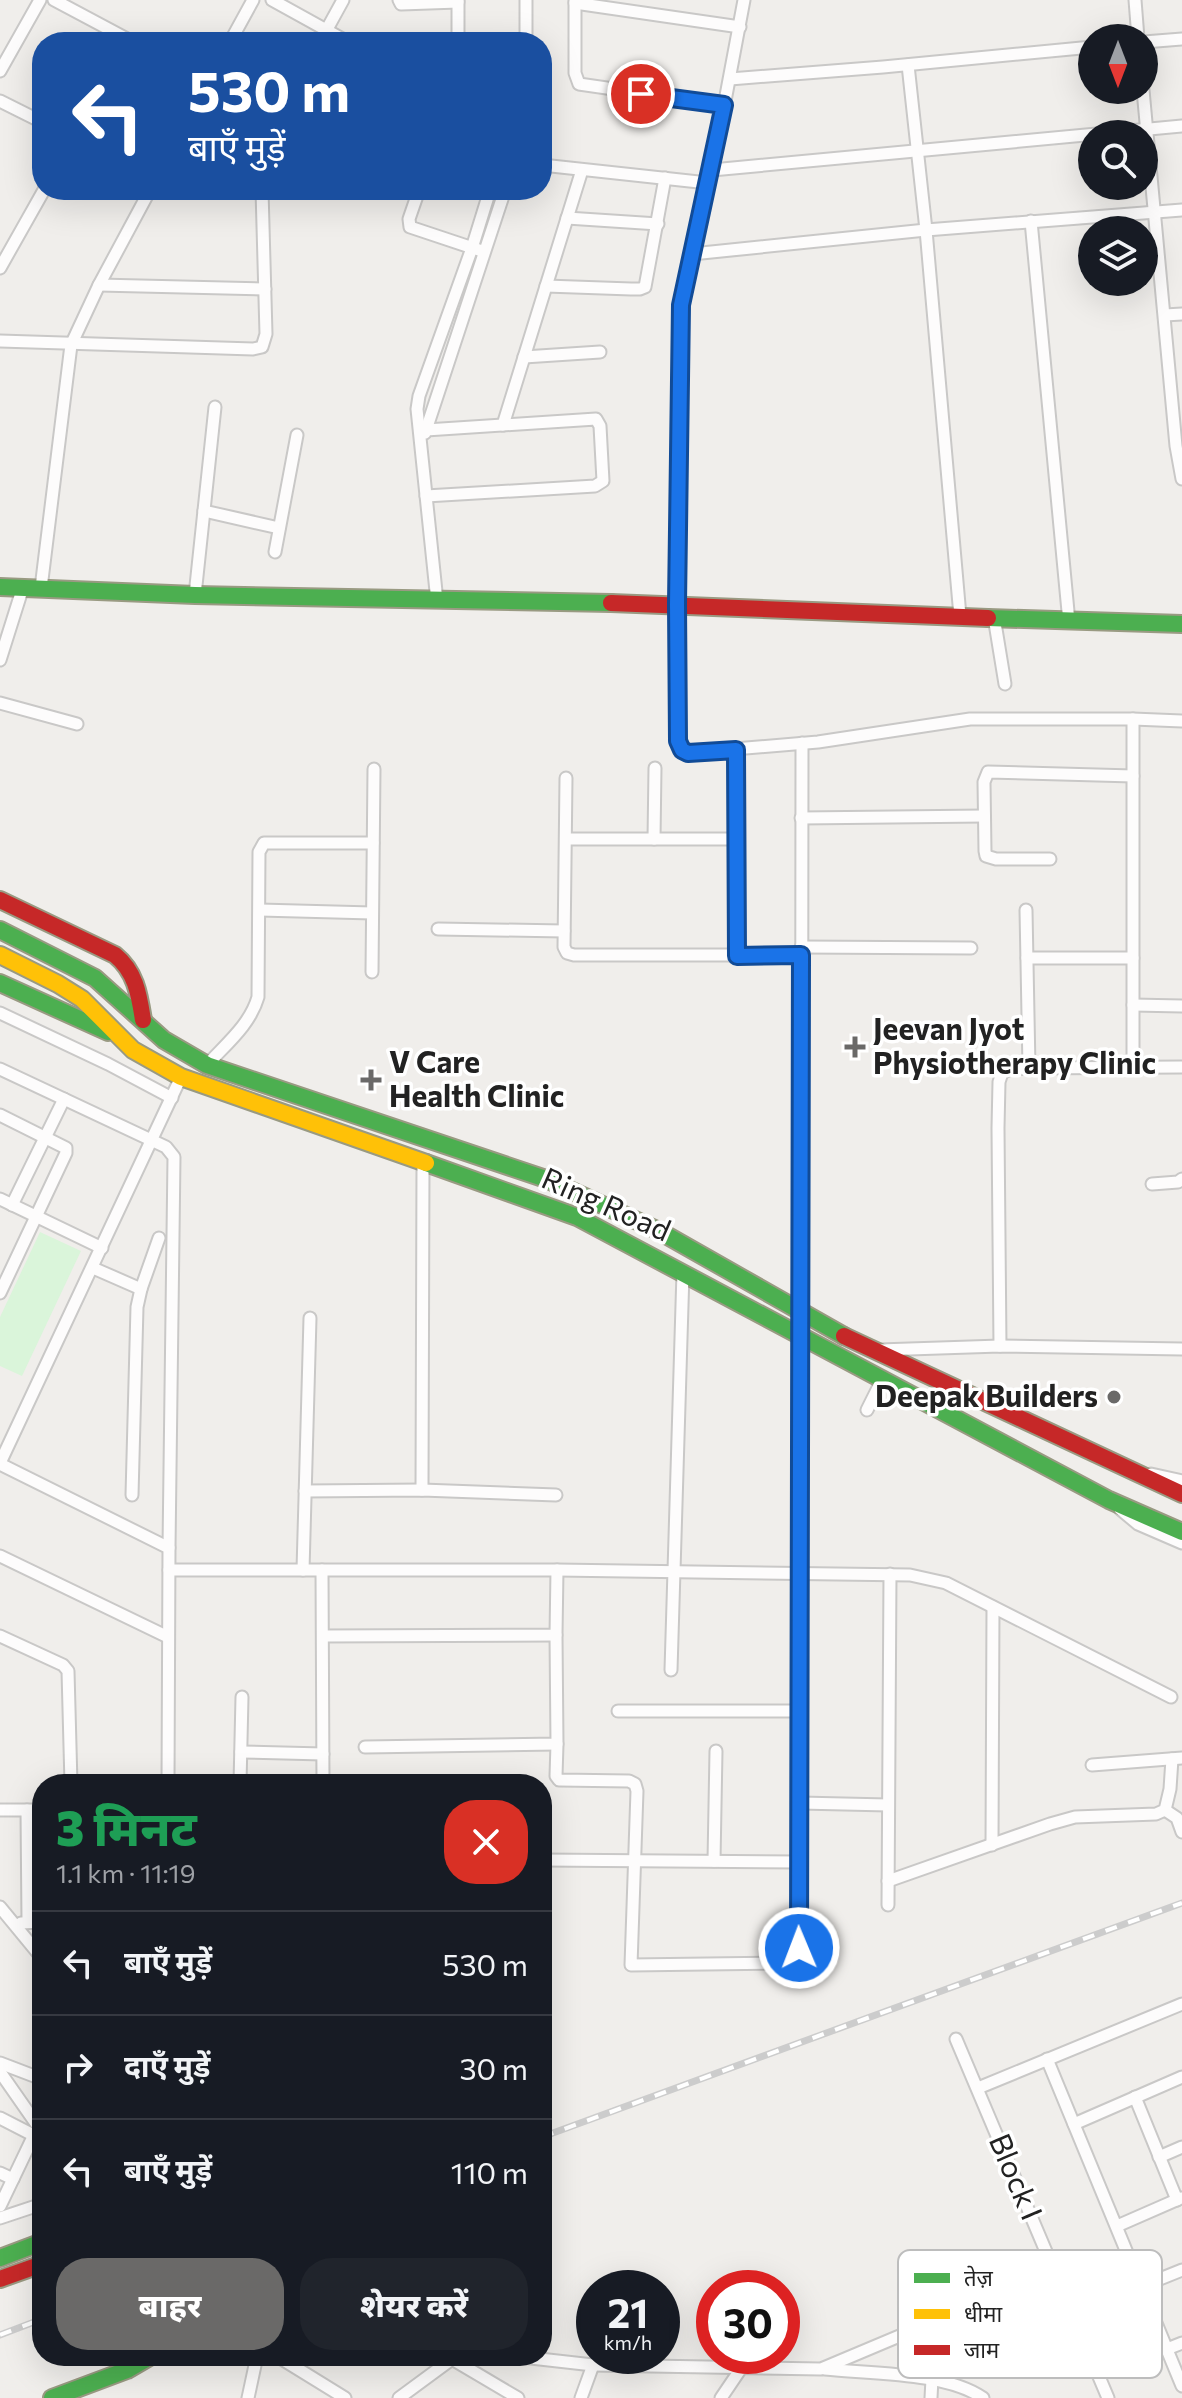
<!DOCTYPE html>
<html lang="hi">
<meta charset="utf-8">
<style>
body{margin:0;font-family:Commissioner,"Noto Sans Devanagari",sans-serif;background:#20242c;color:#f1f3f6;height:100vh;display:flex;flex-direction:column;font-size:30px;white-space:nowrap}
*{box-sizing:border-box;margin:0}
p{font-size:26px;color:#9ea1a6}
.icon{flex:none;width:44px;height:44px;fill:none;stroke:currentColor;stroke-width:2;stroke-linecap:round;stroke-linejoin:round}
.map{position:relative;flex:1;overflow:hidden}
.sheet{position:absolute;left:32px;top:1774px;width:520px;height:592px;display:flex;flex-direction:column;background:#171b24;border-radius:32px;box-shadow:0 8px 32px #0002}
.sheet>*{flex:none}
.guide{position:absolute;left:32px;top:32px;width:520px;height:168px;border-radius:32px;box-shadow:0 8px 32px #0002;background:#1a4fa0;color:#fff;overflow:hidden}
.needle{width:52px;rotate:180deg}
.tools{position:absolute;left:1078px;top:24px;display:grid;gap:16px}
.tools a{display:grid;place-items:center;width:80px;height:80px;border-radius:50%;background:#171b24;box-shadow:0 8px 32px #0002;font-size:40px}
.speed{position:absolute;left:576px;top:2270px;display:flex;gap:16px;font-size:40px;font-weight:700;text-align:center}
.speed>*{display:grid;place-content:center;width:104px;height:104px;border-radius:50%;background:#171b24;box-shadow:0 8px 32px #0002;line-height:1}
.speed small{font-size:20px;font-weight:400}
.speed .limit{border:12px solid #d22;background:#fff;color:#111}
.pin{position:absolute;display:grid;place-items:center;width:68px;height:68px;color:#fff;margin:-34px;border:4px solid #fff;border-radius:50%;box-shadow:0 2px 8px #0007}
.me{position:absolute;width:88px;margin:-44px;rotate:359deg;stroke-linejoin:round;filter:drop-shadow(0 0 6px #0008)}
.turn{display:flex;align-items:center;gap:28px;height:168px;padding:0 24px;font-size:36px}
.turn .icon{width:104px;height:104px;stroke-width:2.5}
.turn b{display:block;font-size:56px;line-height:68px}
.round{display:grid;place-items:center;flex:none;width:84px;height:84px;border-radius:32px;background:#20242c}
.summary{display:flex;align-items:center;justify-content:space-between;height:136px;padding:0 24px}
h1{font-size:48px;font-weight:800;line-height:60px;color:#1e9e55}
.action{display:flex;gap:16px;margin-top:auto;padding:16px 24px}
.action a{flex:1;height:92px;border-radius:32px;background:#6a6968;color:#fff;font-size:32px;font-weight:800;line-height:92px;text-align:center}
.action a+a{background:#20242c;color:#f1f3f6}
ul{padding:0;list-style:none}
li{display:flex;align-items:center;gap:24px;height:104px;padding:0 24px;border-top:2px solid #363941}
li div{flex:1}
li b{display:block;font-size:30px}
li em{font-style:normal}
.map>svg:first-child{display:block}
.park{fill:#daf5da}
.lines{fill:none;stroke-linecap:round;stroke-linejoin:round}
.street-casing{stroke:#c9c8c7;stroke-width:15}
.fast-casing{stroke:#999a82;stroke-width:20}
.slow-casing{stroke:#999a82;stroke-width:20}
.jam-casing{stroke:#999a82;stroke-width:20}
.street{stroke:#fdfcfc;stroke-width:11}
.fast{stroke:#4caf50;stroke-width:16}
.slow{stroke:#ffc107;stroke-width:16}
.jam{stroke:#c62828;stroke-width:16}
.rail-casing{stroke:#ccc;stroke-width:7}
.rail{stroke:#fff;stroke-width:4;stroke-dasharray:12;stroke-linecap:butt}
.route-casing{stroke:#114b97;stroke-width:20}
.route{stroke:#1a73e8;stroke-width:14}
.poi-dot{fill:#6a6968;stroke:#fff;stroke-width:3}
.labels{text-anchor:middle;stroke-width:7;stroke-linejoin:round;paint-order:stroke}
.poi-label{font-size:30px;font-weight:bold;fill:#222;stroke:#fff;text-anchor:start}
.street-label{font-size:30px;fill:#222;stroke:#fff}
.key{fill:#fff;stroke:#bdbdbd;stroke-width:2}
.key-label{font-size:22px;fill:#222}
</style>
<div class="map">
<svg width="1182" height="2398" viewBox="0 0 1182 2398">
<rect width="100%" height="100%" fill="#f0eeeb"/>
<path class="park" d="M40,1232L81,1251L22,1376L0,1366V1317Z"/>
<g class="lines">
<defs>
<g id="street">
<path d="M54,0L133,42"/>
<path d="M272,0L348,42"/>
<path d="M399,0L401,4L458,2"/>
<path d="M526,0V42"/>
<path d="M575,0V73L579,84L724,105"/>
<path d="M744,0L712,170L681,305L677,604L678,741L682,750L698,752L818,742L970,719H1133V1067"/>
<path d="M1135,0L1138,38"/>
<path d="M575,3L740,27"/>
<path d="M326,31L343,0"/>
<path d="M230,42L253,0"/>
<path d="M458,42V0"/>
<path d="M1144,42L1182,39"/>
<path d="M908,65L926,230L960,616"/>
<path d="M0,71L40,0"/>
<path d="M730,79L883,67L1092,47"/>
<path d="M1143,90L1176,446L1182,479"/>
<path d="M0,101L42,122"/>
<path d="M542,165L708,183"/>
<path d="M712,170L1182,126"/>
<path d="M419,190L409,219L410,227L479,250"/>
<path d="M567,218L658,224"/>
<path d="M1031,221L1069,622"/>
<path d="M692,254L926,230L1182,210"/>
<path d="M0,268L44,190"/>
<path d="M99,285L265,289"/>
<path d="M546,286L631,289H640L645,287L665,178"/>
<path d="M1165,315L1182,314"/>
<path d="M0,341L253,349L262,347L266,334L262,190"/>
<path d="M524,357L600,352"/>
<path d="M503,425L582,170"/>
<path d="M426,430L596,419L600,426L603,481L595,486L426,496"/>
<path d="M425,433L505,190"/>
<path d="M204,511L279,528"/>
<path d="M275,552L297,435"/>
<path d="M41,588L71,345L99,285L150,190"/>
<path d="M195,595L215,407"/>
<path d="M437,601L417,409L419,396L472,248L490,190"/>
<path d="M994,617L1005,684"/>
<path d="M0,660L23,587"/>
<path d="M0,703L77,724"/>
<path d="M1133,719L1182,721"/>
<path d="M736,750L737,956"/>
<path d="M566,778L564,947L567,953L574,955H801"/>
<path d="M801,818L984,816"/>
<path d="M567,839H736"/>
<path d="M654,839L655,768"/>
<path d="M1050,859H996L986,856L985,851L984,782L988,772L1133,776"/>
<path d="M260,910L372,913"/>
<path d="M1026,910L1029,1068"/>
<path d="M438,929L564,931"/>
<path d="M801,947L971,948"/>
<path d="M1027,958H1133"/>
<path d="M372,972L374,769"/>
<path d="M1133,1005L1182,1006"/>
<path d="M0,1013L108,1064L172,1098"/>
<path d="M207,1065C226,1044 250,1025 258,997L259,852L264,843H373"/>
<path d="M0,1069L166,1147L174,1157L169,1548"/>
<path d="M0,1115L66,1148V1153L0,1293"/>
<path d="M1152,1184L1178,1182L1182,1179"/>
<path d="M0,1199L102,1248"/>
<path d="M12,1205L64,1099"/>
<path d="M93,1268L141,1289"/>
<path d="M1000,1346L998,1128L999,1082L1002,1073L1010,1069L1029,1068L1182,1067"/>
<path d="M879,1350L1000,1346L1182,1349"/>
<path d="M867,1410L882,1380"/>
<path d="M0,1463L181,1077"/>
<path d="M0,1464L169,1548L168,1784"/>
<path d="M1151,1474L1182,1481"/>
<path d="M422,1490L423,1163"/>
<path d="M305,1491L422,1490L556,1495"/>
<path d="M132,1495L137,1307L141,1289L159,1238"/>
<path d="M1120,1509L1138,1524L1182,1543"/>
<path d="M0,1556L168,1637"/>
<path d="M169,1570H557L910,1575L946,1583L1171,1697"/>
<path d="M303,1570L310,1318"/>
<path d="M322,1570L323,1784"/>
<path d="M0,1636L63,1665L68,1671L71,1784"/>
<path d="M323,1636L556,1635L557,1570"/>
<path d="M671,1670L683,1272"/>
<path d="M618,1711H801"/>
<path d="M557,1744L556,1776L559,1780L629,1781L635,1784L637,1791L631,1965L784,1963L795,1958L799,1948L798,1862"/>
<path d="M365,1747L557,1744L556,1635"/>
<path d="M241,1752L323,1754"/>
<path d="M1092,1765L1182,1758"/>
<path d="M240,1784L242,1697"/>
<path d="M800,1803L888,1805"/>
<path d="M0,1810H42"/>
<path d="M27,1810L28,1922"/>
<path d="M1165,1810L1177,1818L1182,1832"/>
<path d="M992,1845L993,1607"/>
<path d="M542,1860L798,1862L801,1711L802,743"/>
<path d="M714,1861L716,1751"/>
<path d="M888,1881L1050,1824L1075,1817L1156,1814L1165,1810L1170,1789L1172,1759"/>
<path d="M888,1905L890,1574"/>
<path d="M0,1907L42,1958"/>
<path d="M21,1923L42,1922"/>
<path d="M956,2039L1108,2398"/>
<path d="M1047,2059L1182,2386"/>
<path d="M0,2063L42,2079"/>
<path d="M0,2072L42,2132"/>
<path d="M978,2088L1182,2004"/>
<path d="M1135,2097L1177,2200"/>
<path d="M0,2118L39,2138"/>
<path d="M1074,2124L1182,2077"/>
<path d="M1159,2157L1182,2147"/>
<path d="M0,2173L13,2179"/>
<path d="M0,2206L34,2135"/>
<path d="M0,2218L42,2204"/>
<path d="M1117,2226L1181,2198"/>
<path d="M1073,2314L1182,2270"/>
<path d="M1167,2349L1182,2343"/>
<path d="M277,2356L345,2398"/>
<path d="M513,2356L593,2365L821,2369L1054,2271"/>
<path d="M452,2359L518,2398"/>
<path d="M825,2369C871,2374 946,2372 983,2398"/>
<path d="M248,2398L257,2356"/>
<path d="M399,2398L456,2356"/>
<path d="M581,2398L593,2365"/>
<path d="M721,2398L742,2367"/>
<path d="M931,2398L932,2379"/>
</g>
<g id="fast">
<path d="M0,587L195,595L611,603"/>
<path d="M988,618L1182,624"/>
<path d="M0,930L95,978L164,1040L207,1065L546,1179L659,1231L844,1336"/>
<path d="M0,983L108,1032"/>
<path d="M426,1163L577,1217L1109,1500L1182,1532"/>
<path d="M0,2258L42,2242"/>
<path d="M52,2398L127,2370L151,2356"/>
</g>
<path id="slow" d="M0,955L58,984L82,999L133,1050L181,1077L426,1163"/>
<g id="jam">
<path d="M611,603L988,618"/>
<path d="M0,900L115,955C136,972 139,995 143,1020"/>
<path d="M844,1336L1182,1494"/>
<path d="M0,2279L42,2264"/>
</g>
</defs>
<use href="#street" class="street-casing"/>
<use href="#fast" class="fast-casing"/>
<use href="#slow" class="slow-casing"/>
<use href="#jam" class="jam-casing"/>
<use href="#street" class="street"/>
<use href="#fast" class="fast"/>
<use href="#slow" class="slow"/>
<use href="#jam" class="jam"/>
<defs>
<g id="rail">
<path d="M542,2137L1182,1903"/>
<path d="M0,2335L42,2319"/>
</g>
</defs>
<use href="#rail" class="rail-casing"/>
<use href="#rail" class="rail"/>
</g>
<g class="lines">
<defs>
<path id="route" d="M641,94L724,105L681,305L677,604L678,741L682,750L688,753L736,750L737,956L801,955L799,1948"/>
</defs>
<use href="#route" class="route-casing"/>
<use href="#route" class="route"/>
</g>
<g class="poi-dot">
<path d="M851 1035h8v8h8v8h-8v8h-8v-8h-8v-8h8z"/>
<path d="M367 1068h8v8h8v8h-8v8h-8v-8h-8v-8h8z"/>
<circle cx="1114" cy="1397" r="8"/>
</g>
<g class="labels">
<g class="poi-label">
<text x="873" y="1040">Jeevan Jyot<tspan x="873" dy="34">Physiotherapy Clinic</tspan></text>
<text x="389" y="1073">V Care<tspan x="389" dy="34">Health Clinic</tspan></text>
<text x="1098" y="1407" text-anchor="end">Deepak Builders</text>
</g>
<g class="street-label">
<text transform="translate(606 1205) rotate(24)" y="10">Ring Road</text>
<text transform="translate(1015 2177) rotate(67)" y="10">Block I</text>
</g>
</g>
<rect x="898" y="2250" width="264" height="128" rx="12" class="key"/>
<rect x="914" y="2273" width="36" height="10" fill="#4caf50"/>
<rect x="914" y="2309" width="36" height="10" fill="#ffc107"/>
<rect x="914" y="2345" width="36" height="10" fill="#c62828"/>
<g class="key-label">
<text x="964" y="2286">तेज़</text>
<text x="964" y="2322">धीमा</text>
<text x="964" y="2358">जाम</text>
</g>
</svg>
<div class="tools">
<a><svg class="needle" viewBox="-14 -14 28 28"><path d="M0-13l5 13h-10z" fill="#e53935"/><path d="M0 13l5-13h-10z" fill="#9ea1a6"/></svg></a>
<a><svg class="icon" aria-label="search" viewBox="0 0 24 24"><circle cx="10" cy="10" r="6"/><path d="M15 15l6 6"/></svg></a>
<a><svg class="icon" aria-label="layers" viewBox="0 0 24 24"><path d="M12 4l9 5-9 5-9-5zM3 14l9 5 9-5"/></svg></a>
</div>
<div class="speed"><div>21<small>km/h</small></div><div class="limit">30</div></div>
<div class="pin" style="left:641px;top:94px;background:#d93025"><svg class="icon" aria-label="arrive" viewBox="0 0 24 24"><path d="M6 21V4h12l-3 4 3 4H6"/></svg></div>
<svg class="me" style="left:799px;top:1948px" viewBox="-20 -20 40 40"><circle r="17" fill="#1a73e8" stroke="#fff" stroke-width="3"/><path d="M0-11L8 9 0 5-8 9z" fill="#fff"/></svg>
<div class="guide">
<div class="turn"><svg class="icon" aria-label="left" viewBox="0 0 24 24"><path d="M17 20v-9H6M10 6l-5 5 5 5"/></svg><div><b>530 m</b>बाएँ मुड़ें</div></div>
</div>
<section class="sheet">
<div class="summary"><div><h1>3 मिनट</h1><p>1.1 km · 11:19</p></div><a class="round" style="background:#d93025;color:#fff"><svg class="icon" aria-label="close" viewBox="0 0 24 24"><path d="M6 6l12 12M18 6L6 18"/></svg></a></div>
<ul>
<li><svg class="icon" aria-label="left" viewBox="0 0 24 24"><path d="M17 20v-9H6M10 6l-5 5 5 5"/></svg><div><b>बाएँ मुड़ें</b></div><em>530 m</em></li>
<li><svg class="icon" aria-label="right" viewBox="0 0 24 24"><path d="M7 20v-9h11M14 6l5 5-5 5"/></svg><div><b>दाएँ मुड़ें</b></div><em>30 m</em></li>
<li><svg class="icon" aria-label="left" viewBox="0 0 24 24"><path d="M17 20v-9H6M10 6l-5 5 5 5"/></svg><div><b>बाएँ मुड़ें</b></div><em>110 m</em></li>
</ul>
<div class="action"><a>बाहर</a><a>शेयर करें</a></div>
</section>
</div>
